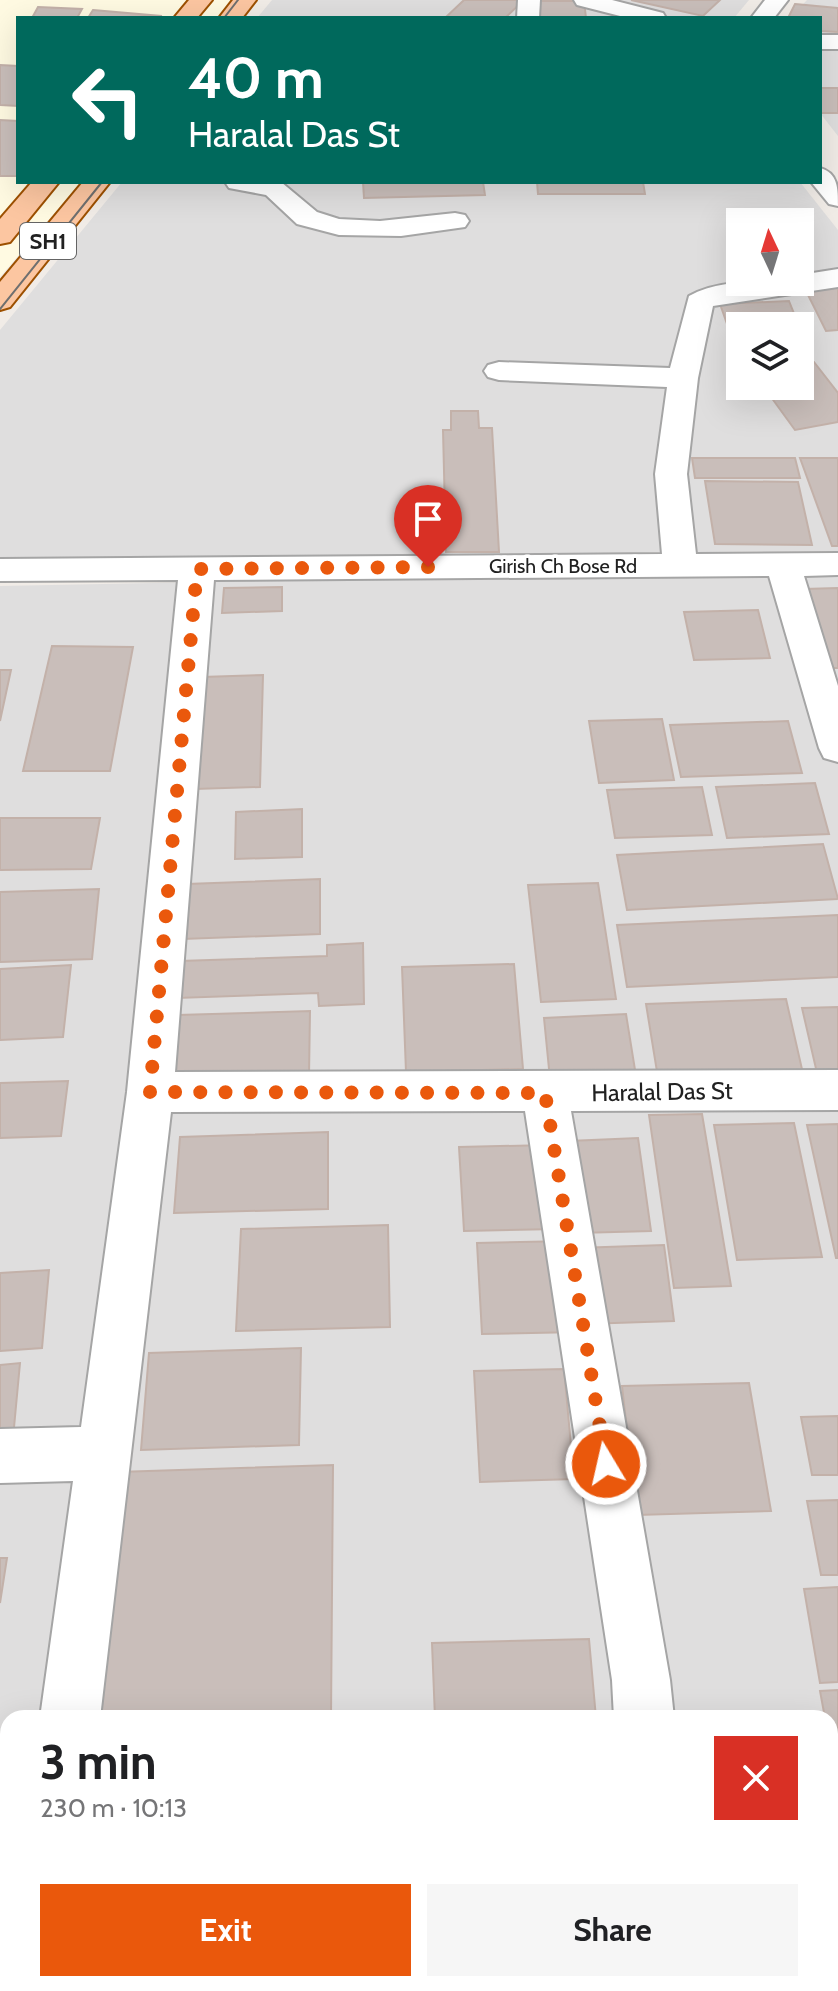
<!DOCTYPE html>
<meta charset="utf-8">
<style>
body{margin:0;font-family:Cabin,sans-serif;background:#f6f6f6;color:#202124;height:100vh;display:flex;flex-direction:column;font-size:30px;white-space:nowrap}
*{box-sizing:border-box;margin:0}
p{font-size:26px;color:#757577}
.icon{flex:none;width:44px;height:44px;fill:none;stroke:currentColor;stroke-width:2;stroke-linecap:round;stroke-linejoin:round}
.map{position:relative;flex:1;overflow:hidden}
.panel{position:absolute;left:0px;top:1710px;width:838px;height:282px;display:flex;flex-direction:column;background:#fff;border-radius:24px 24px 0 0;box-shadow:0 8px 32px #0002}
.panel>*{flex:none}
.top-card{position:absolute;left:16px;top:16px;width:806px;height:168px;border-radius:0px;box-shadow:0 8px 32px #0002;background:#00695c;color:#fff;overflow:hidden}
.needle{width:52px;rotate:356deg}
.fabs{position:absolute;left:726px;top:208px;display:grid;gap:16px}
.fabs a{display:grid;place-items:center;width:88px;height:88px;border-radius:0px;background:#fff;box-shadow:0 8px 32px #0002;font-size:40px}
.pin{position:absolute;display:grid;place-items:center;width:68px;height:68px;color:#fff;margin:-82px -34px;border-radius:50% 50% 50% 0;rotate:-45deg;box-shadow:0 0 8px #0007}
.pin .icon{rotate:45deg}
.me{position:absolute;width:88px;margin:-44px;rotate:351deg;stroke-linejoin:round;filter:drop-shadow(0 0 6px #0008)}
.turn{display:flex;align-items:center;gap:28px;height:168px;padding:0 40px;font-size:36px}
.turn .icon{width:104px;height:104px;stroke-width:2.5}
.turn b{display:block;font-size:56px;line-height:68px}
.round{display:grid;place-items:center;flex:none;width:84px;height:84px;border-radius:0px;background:#f6f6f6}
.head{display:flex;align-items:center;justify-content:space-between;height:136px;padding:0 40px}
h1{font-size:48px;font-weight:700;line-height:60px}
.primary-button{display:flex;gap:16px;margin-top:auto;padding:16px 40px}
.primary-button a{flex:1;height:92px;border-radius:0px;background:#ea580c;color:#fff;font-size:32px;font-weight:700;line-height:92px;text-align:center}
.primary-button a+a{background:#f6f6f6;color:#202124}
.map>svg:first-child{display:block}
.residential{fill:#dfdede;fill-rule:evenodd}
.education{fill:#fffae2}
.building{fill:#c9beba;stroke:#c3b1a9;stroke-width:2}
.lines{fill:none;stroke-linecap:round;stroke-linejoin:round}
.minor-casing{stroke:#a5a5a5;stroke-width:4}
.major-casing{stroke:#9d5000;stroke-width:4}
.minor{fill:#fff;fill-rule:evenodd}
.major{fill:#fcc6a1;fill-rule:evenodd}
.tram{stroke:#6f6f6f;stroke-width:2}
.route{stroke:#ea580c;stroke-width:14;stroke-dasharray:0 25.2}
.labels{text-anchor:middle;stroke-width:7;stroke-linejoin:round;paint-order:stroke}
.far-street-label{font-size:20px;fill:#212121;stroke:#fff}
.shield{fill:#fff;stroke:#646464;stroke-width:2}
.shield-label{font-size:22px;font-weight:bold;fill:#212121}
.street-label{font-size:24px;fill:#212121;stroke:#fff}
</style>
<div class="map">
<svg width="838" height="1991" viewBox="0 0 838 1991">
<rect width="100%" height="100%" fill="#f1ece7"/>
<g class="residential">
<path d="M272,0H749L734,18H257Z"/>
<path d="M807,0H838V136L820,113V18H790Z"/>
<path d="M122,182H800L838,230V551L0,558V330ZM740,222H800V282H740ZM740,326H800V386H740Z"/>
<path d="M838,575V1991H0V586L456,577ZM8,1718H830V1984H8Z"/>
</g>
<path class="education" d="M0,0H233L218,18H18V182H81L0,277Z"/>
<g class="building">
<path d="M464,0H524L505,18H445Z"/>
<path d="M631,0H720L703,16Z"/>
<path d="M539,1H584L586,18H540Z"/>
<path d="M795,4L838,8V32L820,31V18H788Z"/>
<path d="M38,7L82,9L77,18H32Z"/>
<path d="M93,10L162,16L88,18Z"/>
<path d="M0,65L18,66V106L0,105Z"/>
<rect x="820" y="88" width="18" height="25"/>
<path d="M0,120L18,121L17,176H0Z"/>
<path d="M363,182H483L485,195L364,198Z"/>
<path d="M537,182H643L645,194H538Z"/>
<path d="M838,285V330L826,331L804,287Z"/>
<path d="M789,301L799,326H740L739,358L720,304Z"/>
<path d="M800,328L811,355H800Z"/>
<path d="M814,362L838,393V422L795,430L763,386H800V364Z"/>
<path d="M451,411H478L479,428H492L499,552H446L443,430H451Z"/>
<path d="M692,458H795L800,478H695Z"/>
<path d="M800,458H838V546H832Z"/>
<path d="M705,481L798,482L812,545L715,544Z"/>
<path d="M282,587V611L222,613L224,588Z"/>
<path d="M838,588V668H829L805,589Z"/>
<path d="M758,610L770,658L694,660L684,612Z"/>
<path d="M52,646L133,647L110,771H23Z"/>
<path d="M0,670H11L0,721Z"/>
<path d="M263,675L260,787L195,789L202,677Z"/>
<path d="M662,719L674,780L599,783L589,721Z"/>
<path d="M788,721L802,773L681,777L670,725Z"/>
<path d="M815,783L829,834L727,838L716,787Z"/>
<path d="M702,787L712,835L615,838L607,790Z"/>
<path d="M302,809V857L235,859L236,812Z"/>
<path d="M0,818H100L91,869L0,870Z"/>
<path d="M823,844L838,899L627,910L617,855Z"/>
<path d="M320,879V934L183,939L187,884Z"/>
<path d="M598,883L616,999L541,1002L528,885Z"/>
<path d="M99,889L92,959L0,962V892Z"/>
<path d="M838,915V977L627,987L617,925Z"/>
<path d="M363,943L364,1004L319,1006L318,993L177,998L180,961L327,956V945Z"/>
<path d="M514,964L523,1069L406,1072L402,967Z"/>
<path d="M71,965L63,1037L0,1040V969Z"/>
<path d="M786,999L804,1078L659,1084L646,1004Z"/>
<path d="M838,1007V1073H817L802,1008Z"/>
<path d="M310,1011L309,1075L175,1080L178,1015Z"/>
<path d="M626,1014L636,1076L550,1079L544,1018Z"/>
<path d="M68,1081L61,1136L0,1138V1083Z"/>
<path d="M702,1114L731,1286L674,1288L649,1115Z"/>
<path d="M794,1123L822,1257L737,1260L714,1125Z"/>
<path d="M838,1124V1258H836L807,1125Z"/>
<path d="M328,1132V1209L174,1213L180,1137Z"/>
<path d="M638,1138L651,1231L578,1233L569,1141Z"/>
<path d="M548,1145L556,1229L464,1231L459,1147Z"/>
<path d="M388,1225L390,1327L236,1331L241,1229Z"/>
<path d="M569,1241L578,1332L482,1334L477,1243Z"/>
<path d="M664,1245L674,1321L585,1324L577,1248Z"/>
<path d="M49,1270L42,1348L0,1351V1273Z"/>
<path d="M301,1348L299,1445L141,1450L149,1353Z"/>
<path d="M20,1363L13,1438L0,1439V1365Z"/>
<path d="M564,1369L574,1479L480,1482L474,1371Z"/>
<path d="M749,1383L771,1511L637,1515L622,1386Z"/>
<path d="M838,1416V1475H812L801,1417Z"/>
<path d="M333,1465L331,1718H96L118,1472Z"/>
<path d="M838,1500V1575H821L807,1501Z"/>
<path d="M0,1558H7L0,1603Z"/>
<path d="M838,1587V1682L820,1683L804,1589Z"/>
<path d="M589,1639L596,1718H435L432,1643Z"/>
<path d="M838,1690V1792L830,1747V1718H825L820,1691Z"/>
<path d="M65,1984H288V1991H64Z"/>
<path d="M418,1984H628L629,1991H418Z"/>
</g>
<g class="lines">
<defs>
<g id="minor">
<path d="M518,0H540L539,18H517Z"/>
<path d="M574,0H612L663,13L666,18H628L577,5Z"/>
<path d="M765,0H788L774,18H751Z"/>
<rect x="820" y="35" width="18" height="14"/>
<path d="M820,168C838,173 838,188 838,206L829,204L811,182H820Z"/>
<path d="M225,182H281L317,212L339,219L380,221L455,213L465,215L469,221L465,227L401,236L339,235L297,224L266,195L229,188Z"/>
<path d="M838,269V287L713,306L698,378L687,474L696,554L838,553V575L804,576L838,686V762L824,758L819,748L769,576L214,580L175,1072L838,1070V1110L571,1111L670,1680L674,1718H614L612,1680L525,1111L171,1112L100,1718H40L73,1481L0,1483V1429L81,1427L127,1092L178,580L0,581V559L662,554L655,474L667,387L499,380L488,377L484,371L488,365L499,362L670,368L689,296C722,278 764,282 800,282V275Z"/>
<path d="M8,1970V1984H68L67,1991H1Z"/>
<path d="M629,1984H695L696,1991H630Z"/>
</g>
<g id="major">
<path d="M189,0H212L197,18H174Z"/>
<path d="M233,0H256L242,18H219Z"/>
<path d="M32,182H59L10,242L0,244V219Z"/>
<path d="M83,182H110L10,307L0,310V282Z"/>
</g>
</defs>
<use href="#minor" class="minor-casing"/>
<use href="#major" class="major-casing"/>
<use href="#minor" class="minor"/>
<use href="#major" class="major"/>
<g class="tram">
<path d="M224,18L238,0"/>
<path d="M0,309L102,182"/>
</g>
</g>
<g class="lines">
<path class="route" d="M428,567L197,569L150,1092L545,1093L606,1464"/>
</g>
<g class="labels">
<g class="far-street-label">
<text x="563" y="573">Girish Ch Bose Rd</text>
</g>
<rect class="shield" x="20" y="223" width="56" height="36" rx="6"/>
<g class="shield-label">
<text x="48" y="249">SH1</text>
</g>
<g class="street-label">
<text transform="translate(662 1092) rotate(-1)" y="8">Haralal Das St</text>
</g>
</g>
</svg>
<div class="fabs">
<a><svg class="needle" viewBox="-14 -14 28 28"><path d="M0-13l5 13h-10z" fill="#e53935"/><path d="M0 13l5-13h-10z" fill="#757577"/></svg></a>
<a><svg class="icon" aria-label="layers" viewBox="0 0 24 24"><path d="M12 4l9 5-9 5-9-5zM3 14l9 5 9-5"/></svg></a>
</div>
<div class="pin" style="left:428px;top:567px;background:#d93025"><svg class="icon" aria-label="arrive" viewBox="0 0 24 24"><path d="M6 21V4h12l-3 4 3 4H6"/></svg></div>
<svg class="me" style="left:606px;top:1464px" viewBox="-20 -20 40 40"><circle r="17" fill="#ea580c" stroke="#fff" stroke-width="3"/><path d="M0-11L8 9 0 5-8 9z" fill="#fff"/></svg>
<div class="top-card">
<div class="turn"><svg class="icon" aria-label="left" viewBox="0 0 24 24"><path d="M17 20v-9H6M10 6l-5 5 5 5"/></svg><div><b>40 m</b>Haralal Das St</div></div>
</div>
<section class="panel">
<div class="head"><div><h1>3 min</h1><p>230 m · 10:13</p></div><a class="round" style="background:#d93025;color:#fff"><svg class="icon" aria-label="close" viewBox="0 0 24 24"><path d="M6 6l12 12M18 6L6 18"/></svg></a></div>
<div class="primary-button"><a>Exit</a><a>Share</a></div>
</section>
</div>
